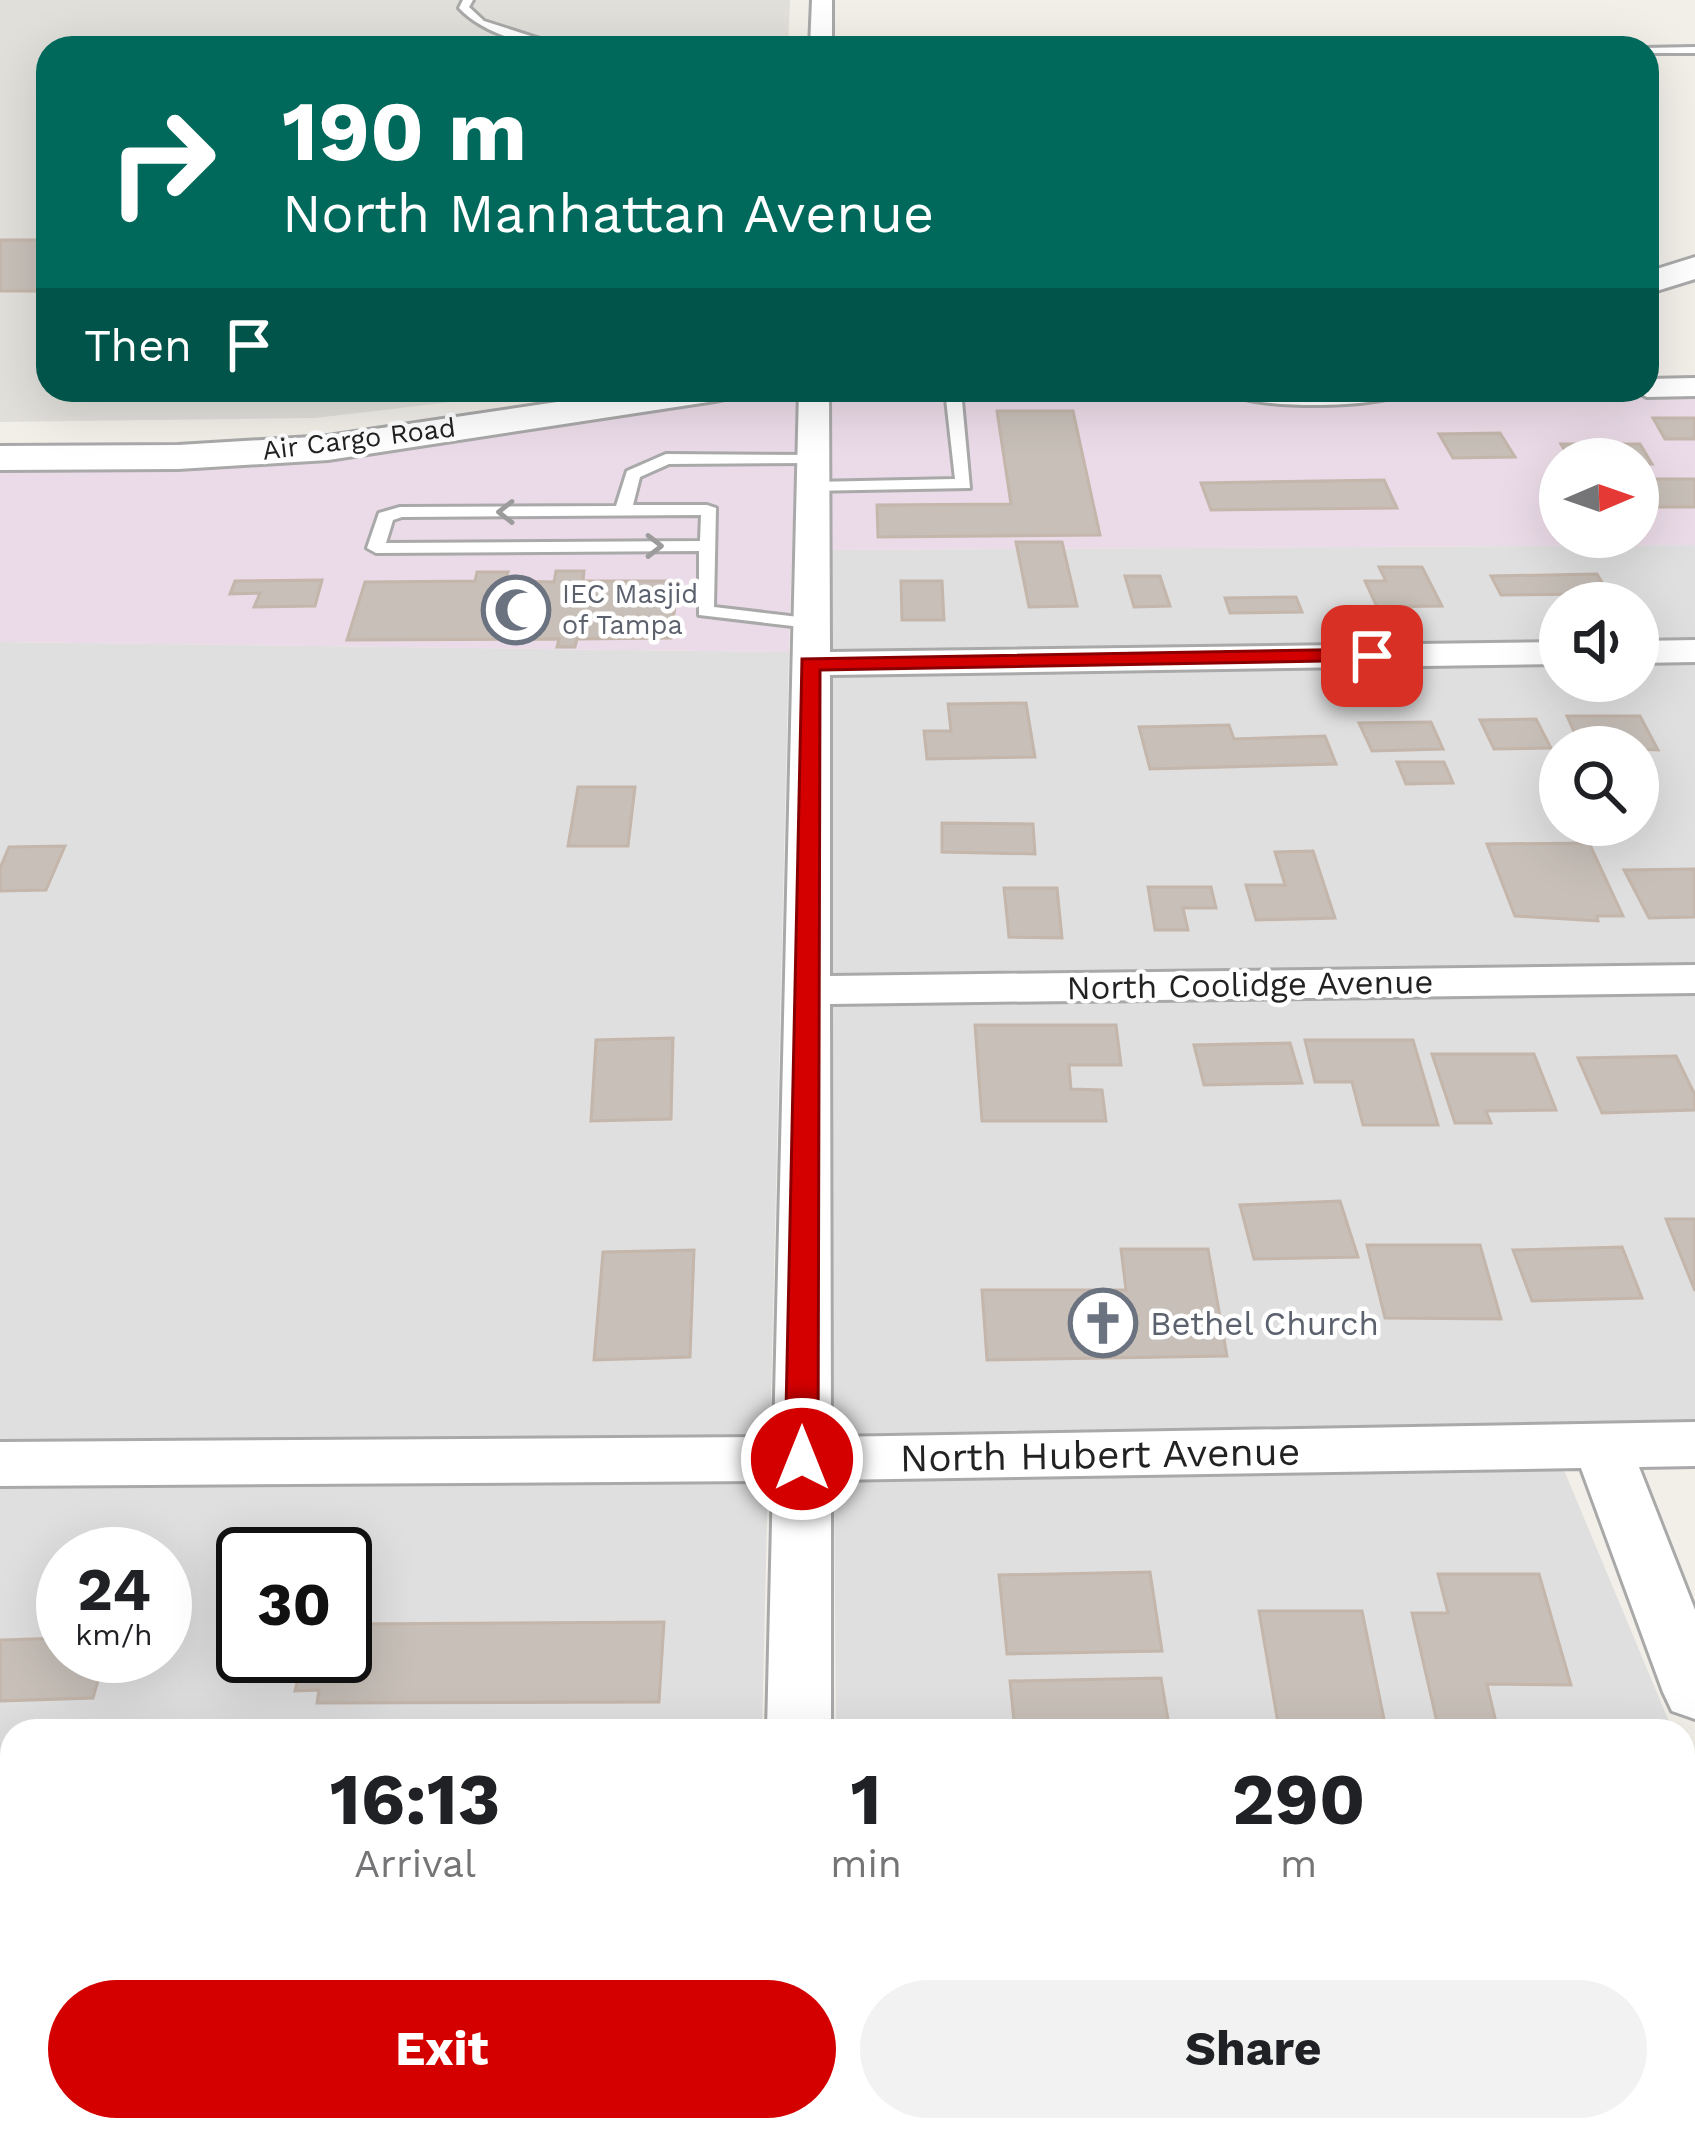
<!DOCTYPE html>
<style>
body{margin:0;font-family:"Work Sans",sans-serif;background:#f2f2f2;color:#202124;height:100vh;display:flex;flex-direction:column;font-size:45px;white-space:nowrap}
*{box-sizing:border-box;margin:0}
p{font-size:39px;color:#757577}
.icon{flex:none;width:66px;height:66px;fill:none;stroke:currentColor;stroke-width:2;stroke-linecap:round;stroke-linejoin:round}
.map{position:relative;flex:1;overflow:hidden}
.drawer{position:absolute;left:0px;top:1719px;width:1695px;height:423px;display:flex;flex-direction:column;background:#fff;border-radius:36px 36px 0 0;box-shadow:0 12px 48px #0002}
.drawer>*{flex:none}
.guide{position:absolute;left:36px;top:36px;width:1623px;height:366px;border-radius:36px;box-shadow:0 12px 48px #0002;background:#00695c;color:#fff;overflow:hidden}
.needle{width:78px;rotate:88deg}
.buttons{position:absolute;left:1539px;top:438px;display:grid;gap:24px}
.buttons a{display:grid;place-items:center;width:120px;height:120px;border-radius:50%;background:#fff;box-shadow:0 12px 48px #0002;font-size:60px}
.speed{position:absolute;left:36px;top:1527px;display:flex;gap:24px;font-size:60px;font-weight:700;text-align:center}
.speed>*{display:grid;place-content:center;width:156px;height:156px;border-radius:50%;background:#fff;box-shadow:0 12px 48px #0002;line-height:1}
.speed small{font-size:30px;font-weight:400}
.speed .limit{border:6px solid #111;border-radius:18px;background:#fff;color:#111}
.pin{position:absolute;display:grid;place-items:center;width:102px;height:102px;color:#fff;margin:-51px;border-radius:24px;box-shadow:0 6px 18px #0006}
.me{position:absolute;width:132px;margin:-66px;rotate:0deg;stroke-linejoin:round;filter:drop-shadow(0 0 9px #0008)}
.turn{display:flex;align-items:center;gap:42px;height:252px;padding:0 48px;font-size:54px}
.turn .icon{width:156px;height:156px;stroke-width:2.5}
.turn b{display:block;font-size:84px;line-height:102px}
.then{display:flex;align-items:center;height:114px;padding:0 48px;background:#0003;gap:24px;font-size:45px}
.eta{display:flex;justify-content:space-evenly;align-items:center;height:204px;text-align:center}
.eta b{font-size:72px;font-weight:700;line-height:84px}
.primary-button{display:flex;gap:24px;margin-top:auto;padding:24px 48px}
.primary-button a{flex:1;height:138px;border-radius:72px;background:#d40000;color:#fff;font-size:48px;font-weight:700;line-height:138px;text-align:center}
.primary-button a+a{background:#f2f2f2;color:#202124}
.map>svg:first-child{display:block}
.residential{fill:#e0dfdf;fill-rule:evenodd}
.industrial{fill:#ebdbe8;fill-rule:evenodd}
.airport{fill:#e1dfda}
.building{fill:#c7bfb8;stroke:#c4b6ab;stroke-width:3}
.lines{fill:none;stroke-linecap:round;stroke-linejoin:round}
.service-casing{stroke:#a9a9a9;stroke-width:6}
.minor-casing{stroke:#a9a9a9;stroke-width:6}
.tertiary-casing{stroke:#a9a9a9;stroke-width:6}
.service{fill:#fff;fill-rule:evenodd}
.minor{fill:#fff;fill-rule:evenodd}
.tertiary{fill:#fff;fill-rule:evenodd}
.oneway{stroke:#9c9c9c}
.route{fill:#d40000;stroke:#8a0000;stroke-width:3}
.labels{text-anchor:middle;stroke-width:9;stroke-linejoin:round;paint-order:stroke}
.far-street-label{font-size:27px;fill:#222;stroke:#fff}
.far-worship-label{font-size:27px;fill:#5b616d;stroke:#fff;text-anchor:start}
.street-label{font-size:33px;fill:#222;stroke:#fff}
.worship-label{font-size:33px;fill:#5b616d;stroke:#fff;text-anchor:start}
.near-street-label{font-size:39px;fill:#222;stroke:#fff}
</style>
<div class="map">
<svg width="1695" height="2141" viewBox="0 0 1695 2141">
<rect width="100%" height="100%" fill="#f2efe9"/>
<g class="residential">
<path d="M1695,545V642H1638V603H1560V644L831,654V550Z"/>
<path d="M0,642L789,652L770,1437L0,1442Z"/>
<path d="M1695,660V965L832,976L831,673L1560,662V681H1638V661ZM1560,747H1638V825H1560Z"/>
<path d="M1695,993V1422L834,1436L832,1004Z"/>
<path d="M1578,1467L1564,1470L1673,1731H836L834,1480Z"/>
<path d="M768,1481L762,1731H12V2130H752V2141H0V1486ZM63,1554H165V1656H63ZM243,1554H345V1656H243Z"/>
<path d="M1683,1757L1695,1791V2141H838V2130H1683Z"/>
</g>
<g class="industrial">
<path d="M797,390L789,652L0,642V465L174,464L677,399Z"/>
<path d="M832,390L939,394L1118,390L1695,394V545L831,550ZM1560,459H1638V537H1560Z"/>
</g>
<path class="airport" d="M0,0H790L788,48H48V390H553L315,418L0,422Z"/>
<g class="building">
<rect x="0" y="240" width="48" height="51"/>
<path d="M997,411H1073L1100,535L878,537L877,505L1011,504Z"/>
<path d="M1653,418H1695V439H1665Z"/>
<path d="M1500,433L1515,457L1453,458L1439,434Z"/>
<path d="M1561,444H1640L1652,464H1638V459H1570Z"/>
<rect x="1638" y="479" width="57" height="28"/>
<path d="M1384,480L1397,508L1211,510L1201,483Z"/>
<path d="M1016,542H1062L1077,606L1029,607Z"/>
<path d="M1379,567H1422L1442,606L1377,607L1365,581H1386Z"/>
<path d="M556,571H584L583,581H678L671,638L577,639L575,647H557L559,639L347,640L365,582L475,581L477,572H508L505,581L554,582Z"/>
<path d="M1597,574L1609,594L1501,595L1491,576Z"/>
<path d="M1125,576H1160L1170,606L1134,607Z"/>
<path d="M322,580L315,606L254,607L260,593L230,594L235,581Z"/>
<path d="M901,581H942L944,620H902Z"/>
<path d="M1296,597L1302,612L1230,613L1225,598Z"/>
<path d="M1026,703L1035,757L927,759L924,731H951L948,704Z"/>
<path d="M1567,716H1640L1658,750L1581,747Z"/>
<path d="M1536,719L1551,748L1494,749L1480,720Z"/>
<path d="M1431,722L1443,749L1372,751L1359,723Z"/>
<path d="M1229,725L1234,739L1325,736L1336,764L1150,769L1139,727Z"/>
<path d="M1397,762H1444L1453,783L1406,784Z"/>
<path d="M578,787H635L628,846H568Z"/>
<path d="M942,823L1033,824L1035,854L942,852Z"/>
<path d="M1589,843L1623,916H1597L1598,921L1515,916L1487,844Z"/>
<path d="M65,846L46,890L0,891V868L9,847Z"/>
<path d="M1313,851L1335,918L1256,920L1246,885H1285L1275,852Z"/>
<path d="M1695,869V917L1649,918L1624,870Z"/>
<path d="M1148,887H1211L1216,908H1183L1188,930H1155Z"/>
<path d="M1004,888H1057L1062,938L1009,937Z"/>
<path d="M975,1025H1116L1121,1065H1069L1071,1089L1102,1090L1106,1121H982Z"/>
<path d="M673,1038L671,1119L591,1121L596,1040Z"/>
<path d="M1305,1040H1413L1438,1125H1363L1352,1082H1315Z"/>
<path d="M1290,1043L1302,1083L1204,1085L1194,1045Z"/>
<path d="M1432,1054H1534L1556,1110L1486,1111L1491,1123H1455Z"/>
<path d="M1676,1056L1695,1095V1110L1602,1113L1578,1058Z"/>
<path d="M1340,1201L1358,1257L1254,1259L1240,1205Z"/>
<path d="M1666,1219H1695V1291Z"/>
<path d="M1367,1245H1480L1501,1319L1385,1318Z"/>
<path d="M1622,1247L1642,1298L1532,1301L1513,1250Z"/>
<path d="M1121,1249H1208L1227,1356L987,1360L982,1290H1126Z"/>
<path d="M694,1250L690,1357L594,1360L603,1252Z"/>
<path d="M1150,1572L1162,1651L1007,1654L999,1575Z"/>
<path d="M1438,1574H1539L1571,1685L1487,1684L1498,1731H1439L1412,1613H1448Z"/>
<path d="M1259,1611H1362L1386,1729H1279Z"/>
<path d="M664,1622L659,1702L317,1703L319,1690L295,1691L298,1678L265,1677L271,1656H345V1624Z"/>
<path d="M63,1638V1656H105L93,1698L0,1701V1640Z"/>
<path d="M1161,1678L1170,1731H1015L1010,1681Z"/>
<path d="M0,2051H12V2130H223L220,2141H0Z"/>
<path d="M517,2130H619L618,2141H516Z"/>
<path d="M995,2130H1132L1133,2141H996Z"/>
</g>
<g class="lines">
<defs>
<g id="service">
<path d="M463,0H473L469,7L484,21L568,48C533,48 483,34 459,8Z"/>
<path d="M1695,47V53H1647V48H1643Z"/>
<path d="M945,390H961L970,488L807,491L805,487L813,482L955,479Z"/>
<path d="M819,455V461L813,463L669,464L640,477L633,505H707L716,508L714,607L816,619V627L810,628L699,615V551L376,553L367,548L379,513L400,507L616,506L627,471L666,454ZM701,515L700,541L386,543L393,520L402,517Z"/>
</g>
<g id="minor">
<path d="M812,0H832V48H810Z"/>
<path d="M1695,378V396L1647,397L1633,390H1647V379Z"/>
<path d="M799,390H829L830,652L1560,642V664L830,675V976L1695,965V993L830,1004L831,1437L1695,1422V1466L1639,1467L1695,1610V1719L1672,1711L1663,1692L1581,1468L831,1480V1731H767L773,1481L0,1486V1442L774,1437Z"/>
<path d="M1223,390H1406C1389,410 1241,410 1223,390Z"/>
<path d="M1695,640V662L1638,663V641Z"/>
<rect x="756" y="2130" width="76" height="11"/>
</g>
<g id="tertiary">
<path d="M1695,257V279L1647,294V272Z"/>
<path d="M638,390H734L729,398L715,401L328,460L178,469L0,470V446L178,445L328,436Z"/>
</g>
</defs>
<use href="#service" class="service-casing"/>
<use href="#minor" class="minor-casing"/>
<use href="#tertiary" class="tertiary-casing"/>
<use href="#service" class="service"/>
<use href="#minor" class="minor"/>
<use href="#tertiary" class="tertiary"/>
</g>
<defs><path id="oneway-chevron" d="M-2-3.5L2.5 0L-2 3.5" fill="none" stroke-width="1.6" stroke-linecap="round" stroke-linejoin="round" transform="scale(3)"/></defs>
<g class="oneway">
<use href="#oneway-chevron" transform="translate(506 512) rotate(180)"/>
<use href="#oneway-chevron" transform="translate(654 546)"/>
</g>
<path class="route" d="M1372,649L1380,651V660L820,670L818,1459L813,1468L802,1471L790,1468L785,1459L802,659Z"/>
<defs>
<symbol id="mosque-ring" viewBox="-11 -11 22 22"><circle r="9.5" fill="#fff" stroke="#6b7280" stroke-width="1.5"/><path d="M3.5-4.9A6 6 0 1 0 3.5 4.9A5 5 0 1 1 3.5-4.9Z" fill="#6b7280"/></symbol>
<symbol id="church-ring" viewBox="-11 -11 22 22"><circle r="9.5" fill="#fff" stroke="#6b7280" stroke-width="1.5"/><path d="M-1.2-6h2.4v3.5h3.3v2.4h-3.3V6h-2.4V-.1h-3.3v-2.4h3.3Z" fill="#6b7280"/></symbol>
</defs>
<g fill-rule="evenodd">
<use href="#mosque-ring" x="478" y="572" width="76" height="76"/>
<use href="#church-ring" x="1065" y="1285" width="76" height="76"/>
</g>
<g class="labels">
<g class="far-street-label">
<text transform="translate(359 439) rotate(-7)" y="9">Air Cargo Road</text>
</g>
<g class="far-worship-label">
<text x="562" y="603">IEC Masjid<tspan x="562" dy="31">of Tampa</tspan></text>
</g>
<g class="street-label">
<text transform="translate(1250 984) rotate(-1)" y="12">North Coolidge Avenue</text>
</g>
<g class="worship-label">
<text x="1150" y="1335">Bethel Church</text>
</g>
<g class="near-street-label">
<text transform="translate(1100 1454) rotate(-1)" y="14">North Hubert Avenue</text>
</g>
</g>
</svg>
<div class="buttons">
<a><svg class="needle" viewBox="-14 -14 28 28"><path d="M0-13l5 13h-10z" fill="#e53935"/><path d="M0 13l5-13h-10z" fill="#757577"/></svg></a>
<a><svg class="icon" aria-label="sound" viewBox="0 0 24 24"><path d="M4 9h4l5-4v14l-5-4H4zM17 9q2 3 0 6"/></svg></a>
<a><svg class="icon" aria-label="search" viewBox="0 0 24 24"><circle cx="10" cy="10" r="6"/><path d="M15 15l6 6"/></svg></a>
</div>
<div class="speed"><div>24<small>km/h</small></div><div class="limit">30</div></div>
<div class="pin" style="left:1372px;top:656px;background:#d93025"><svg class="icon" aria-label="arrive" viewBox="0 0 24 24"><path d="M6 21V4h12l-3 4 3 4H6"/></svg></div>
<svg class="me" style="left:802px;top:1459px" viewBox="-20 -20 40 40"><circle r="17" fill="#d40000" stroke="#fff" stroke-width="3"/><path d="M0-11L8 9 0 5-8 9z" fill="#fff"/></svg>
<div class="guide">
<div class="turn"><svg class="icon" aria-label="right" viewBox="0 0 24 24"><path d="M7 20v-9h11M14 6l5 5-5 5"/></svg><div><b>190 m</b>North Manhattan Avenue</div></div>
<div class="then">Then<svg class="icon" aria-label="arrive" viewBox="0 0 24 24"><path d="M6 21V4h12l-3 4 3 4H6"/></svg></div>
</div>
<section class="drawer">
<div class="eta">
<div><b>16:13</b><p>Arrival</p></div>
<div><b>1</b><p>min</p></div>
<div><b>290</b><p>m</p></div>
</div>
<div class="primary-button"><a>Exit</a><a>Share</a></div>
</section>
</div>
